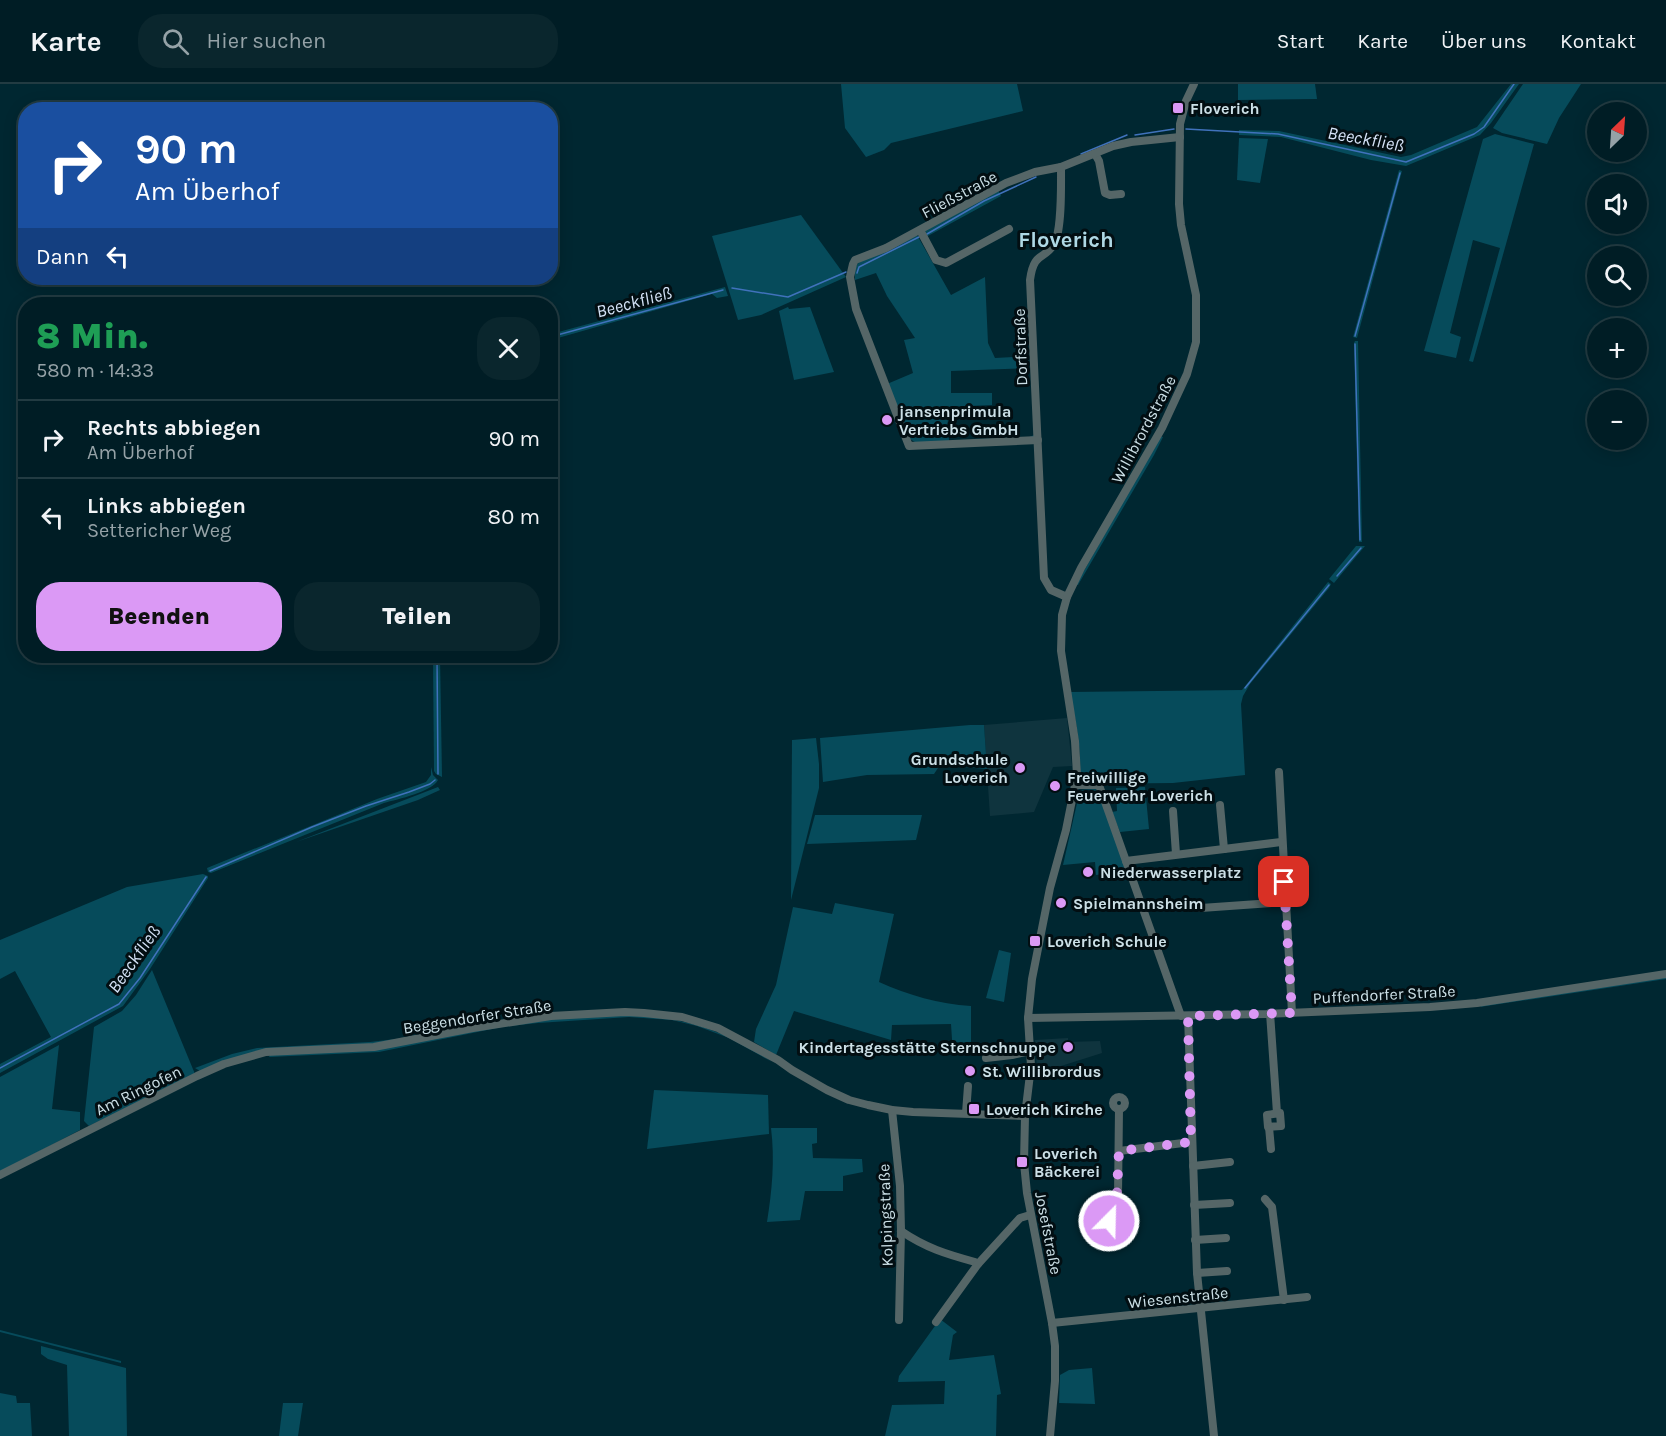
<!DOCTYPE html>
<html lang="de">
<meta charset="utf-8">
<style>
body{margin:0;font-family:Karla,sans-serif;background:#0a262d;color:#f1f3f6;height:100vh;display:flex;flex-direction:column;font-size:22px;white-space:nowrap}
*{box-sizing:border-box;margin:0}
p{font-size:20px;color:#95a2a7}
.icon{flex:none;width:33px;height:33px;fill:none;stroke:currentColor;stroke-width:2;stroke-linecap:round;stroke-linejoin:round}
.map{position:relative;flex:1;overflow:hidden}
.panel{position:absolute;left:18px;top:213px;width:540px;height:366px;display:flex;flex-direction:column;background:#001d25;border-radius:24px;box-shadow:0 3px 15px #0003,0 0 0 2px #223b42}
.panel>*{flex:none}
.top-card{position:absolute;left:18px;top:18px;width:540px;height:183px;border-radius:24px;box-shadow:0 3px 15px #0003,0 0 0 2px #223b42;background:#1a4fa0;color:#fff;overflow:hidden}
.needle{width:39px;rotate:25deg}
.tools{position:absolute;left:1587px;top:18px;display:grid;gap:12px}
.tools a{display:grid;place-items:center;width:60px;height:60px;border-radius:50%;background:#001d25;box-shadow:0 3px 15px #0003,0 0 0 2px #223b42;font-size:30px}
.pin{position:absolute;display:grid;place-items:center;width:51px;height:51px;color:#fff;margin:-26px;border-radius:12px;box-shadow:0 3px 9px #0006}
.me{position:absolute;width:66px;margin:-33px;rotate:23deg;stroke-linejoin:round;filter:drop-shadow(0 0 4px #0008)}
.turn{display:flex;align-items:center;gap:21px;height:126px;padding:0 18px;font-size:27px}
.turn .icon{width:78px;height:78px;stroke-width:2.5}
.turn b{display:block;font-size:42px;line-height:51px}
.then{display:flex;align-items:center;height:57px;padding:0 18px;background:#0003;gap:12px;font-size:22px}
.round{display:grid;place-items:center;flex:none;width:63px;height:63px;border-radius:24px;background:#0a262d}
.summary{display:flex;align-items:center;justify-content:space-between;height:102px;padding:0 18px}
h1{font-size:36px;font-weight:800;line-height:45px;color:#1e9e55}
.action{display:flex;gap:12px;margin-top:auto;padding:12px 18px}
.action a{flex:1;height:69px;border-radius:24px;background:#db99f5;color:#111;font-size:24px;font-weight:800;line-height:69px;text-align:center}
.action a+a{background:#0a262d;color:#f1f3f6}
ul{padding:0;list-style:none}
li{display:flex;align-items:center;gap:18px;height:78px;padding:0 18px;border-top:2px solid #223b42}
li div{flex:1}
li b{display:block;font-size:22px}
li em{font-style:normal}
header{display:flex;align-items:center;gap:36px;box-sizing:border-box;height:84px;padding:0 30px;background:#001d25;border-bottom:2px solid #223b42}
header strong{font-size:28px}
nav{display:flex;gap:33px;margin-inline-start:auto;font-size:21px}
.search{width:420px;height:54px;background:#0a262d;display:flex;align-items:center;gap:15px;box-sizing:border-box;padding:0 21px;border-radius:24px;color:#95a2a7;font-size:22px}
.map>svg:first-child{display:block}
.built{fill:#0f343e}
.green{fill:#064b5b}
.lines{fill:none;stroke-linecap:round;stroke-linejoin:round}
.stream{stroke:#4072bc;stroke-width:1.5}
.minor{stroke:#556667;stroke-width:8}
.route{stroke:#db99f5;stroke-width:10;stroke-dasharray:0 18}
.poi-dot{fill:#db99f5;stroke:#020e12;stroke-width:2}
.labels{text-anchor:middle;stroke-width:6;stroke-linejoin:round;paint-order:stroke}
.poi-label{font-size:16px;font-weight:bold;fill:#cce0e7;stroke:#020e12;text-anchor:start}
.street-label{font-size:16px;fill:#cce0e7;stroke:#020e12}
.water-label{font-size:18px;font-style:italic;fill:#d5e3f7;stroke:#020e12}
.district-label{font-size:22px;font-weight:bold;fill:#afd8e5;stroke:#020e12}
</style>
<header>
<strong>Karte</strong>
<div class="search"><svg class="icon" aria-label="search" viewBox="0 0 24 24"><circle cx="10" cy="10" r="6"/><path d="M15 15l6 6"/></svg>Hier suchen</div>
<nav><a>Start</a><a>Karte</a><a>Über uns</a><a>Kontakt</a></nav>
</header>
<div class="map">
<svg width="1666" height="1352" viewBox="0 0 1666 1352">
<rect width="100%" height="100%" fill="#002731"/>
<g class="built">
<path d="M1067,634L1072,682L1053,683L1034,728L990,732L984,641Z"/>
<path d="M1068,954V958L1100,957L1102,969L1061,982L1037,983L1035,956Z"/>
</g>
<g class="green">
<path d="M841,0H1017L1023,27L891,59L884,66L866,73L845,44Z"/>
<path d="M1238,0H1315L1317,15L1238,16Z"/>
<path d="M1511,0H1519L1491,39L1480,51L1406,82L1371,76L1281,53L1239,51V46L1279,47L1401,73L1411,71L1477,43Z"/>
<path d="M1523,0H1581L1559,34L1547,60L1502,49L1493,44Z"/>
<path d="M1495,50L1534,60L1473,278L1469,277L1500,164L1473,156L1450,249L1461,253L1456,274L1424,267L1483,55Z"/>
<path d="M1239,54L1268,55L1260,99L1237,96Z"/>
<path d="M1399,86L1402,87L1357,254L1353,253Z"/>
<path d="M998,106L1001,112L926,153L925,146Z"/>
<path d="M801,131L846,193L761,231L738,236L712,152Z"/>
<path d="M917,151L951,211L985,193L988,259L995,274L1029,272V284L951,287V309H992V321L947,323L949,357L1027,354L1034,351L1035,355L918,360L910,355L887,300L913,289L904,256L915,254L887,212L876,189L855,196V183L861,176Z"/>
<path d="M725,203L728,212L717,214L712,210L551,256V250Z"/>
<path d="M788,223L789,225L810,223L834,288L794,296L779,227Z"/>
<path d="M1355,257H1358L1362,458H1359L1354,259Z"/>
<path d="M1160,352L1163,353L1154,371L1078,501H1076Z"/>
<path d="M1356,462H1365L1334,499L1329,495Z"/>
<path d="M1328,498L1331,500L1329,504L1250,600L1243,612L1241,620L1245,691L1173,699L1079,700C1083,669 1076,639 1070,608L1242,606Z"/>
<path d="M433,572H440L442,693L436,690L434,687Z"/>
<path d="M970,641H984L987,685L940,681L934,690L867,691L823,698L820,654Z"/>
<path d="M816,654L819,680V704L791,816L792,656Z"/>
<path d="M431,683L433,691L438,696C432,708 398,715 384,719L211,789L208,788L207,784L377,715L426,698L431,691Z"/>
<path d="M438,703L440,706L418,716L296,758Z"/>
<path d="M1145,703L1149,745L1120,748L1112,728L1117,727L1116,704Z"/>
<path d="M1098,705L1127,787L1096,791L1095,778L1063,781L1080,706Z"/>
<path d="M815,731H922L916,756L807,760Z"/>
<path d="M203,790L208,792V794L150,885L123,922L0,989V980L51,953L15,887L0,895V856L127,803Z"/>
<path d="M835,819L894,830L879,898C908,911 939,920 971,922V971H953L951,940L892,941L891,956L794,927L776,971L754,958L756,945L776,901L793,823L832,830Z"/>
<path d="M999,866L1011,869L1004,918L986,914Z"/>
<path d="M152,886L195,990L89,1042L84,1037L94,943L122,927L136,911Z"/>
<path d="M1666,893V895L1480,923L1483,921Z"/>
<path d="M624,931C681,932 725,946 772,978L729,954L697,942L672,936L629,933L538,939L502,943L379,968L269,973L270,971L339,968L493,943L561,934Z"/>
<path d="M470,940L469,942L366,962L280,964L200,987L195,984L232,970L257,964L370,958L404,954Z"/>
<path d="M59,961L52,1025L80,1028V1046L0,1088V993Z"/>
<path d="M654,1006L768,1011L769,1050L647,1065Z"/>
<path d="M771,1044H817V1059L812,1060L813,1074L862,1075L863,1088L843,1092V1107H805L800,1136L767,1138C772,1107 775,1076 771,1044Z"/>
<path d="M940,1235L957,1248L953,1251L949,1276L994,1271L1001,1310L997,1311L996,1352H885L892,1321L944,1320L945,1297L898,1298L899,1292Z"/>
<path d="M0,1246L121,1277V1279L0,1248Z"/>
<path d="M41,1262L126,1284L127,1352H69L67,1281L48,1275L41,1270Z"/>
<path d="M1092,1284L1095,1320L1059,1319L1060,1291L1069,1286Z"/>
<path d="M0,1309L16,1312L17,1319H30L32,1352H0Z"/>
<path d="M283,1319H303L298,1352H279Z"/>
</g>
<g class="lines">
<g class="stream">
<path d="M1186,45L1278,50L1406,78L1474,50L1484,43L1514,0"/>
<path d="M1135,51L1174,45"/>
<path d="M1081,70L1127,51"/>
<path d="M927,150L984,117L1036,93"/>
<path d="M857,189L859,183L919,153"/>
<path d="M732,204L788,213L846,188"/>
<path d="M1355,252L1400,89"/>
<path d="M550,253L723,206"/>
<path d="M1355,260L1360,456"/>
<path d="M1337,492L1361,464"/>
<path d="M437,572L438,690"/>
<path d="M1245,604L1329,501"/>
<path d="M210,787L312,743L366,722L409,708L430,700L435,696"/>
<path d="M0,984L119,920L140,894L206,793"/>
</g>
<g class="minor">
<path d="M1095,70L1099,77L1105,109L1110,111L1121,110"/>
<path d="M1061,83C1061,101 1062,143 1055,158C1046,177 1034,165 1030,196L1044,494L1051,506L1067,513"/>
<path d="M920,146L936,176L946,179L1009,145"/>
<path d="M1038,356L909,362L856,225L850,193L853,180L855,176L886,164L1006,99L1035,88L1061,83L1113,62L1131,58L1180,53"/>
<path d="M1279,688L1292,929"/>
<path d="M1075,701H1099L1181,932"/>
<path d="M1220,721L1224,765"/>
<path d="M1173,727L1176,770"/>
<path d="M1126,777L1281,758"/>
<path d="M1201,824L1285,818"/>
<path d="M1270,929L1277,1029"/>
<path d="M1188,932L1197,1189L1214,1352"/>
<path d="M1028,934L1267,930L1430,923L1477,919L1666,890"/>
<path d="M986,974L1012,971L1030,967"/>
<circle cx="1119" cy="1019" r="6"/>
<path d="M892,1026L900,1102L901,1147L899,1236"/>
<path d="M966,1029L968,1002"/>
<path d="M1280,1029L1281,1042L1268,1043L1267,1031Z"/>
<path d="M1269,1043L1271,1065"/>
<path d="M1119,1067L1191,1058"/>
<path d="M1193,1082L1230,1078"/>
<path d="M0,1091L197,992L224,980L266,968L374,963L473,944L551,932L625,928L644,929L682,933L718,944L778,976L792,986L827,1006L849,1016L868,1021L892,1026L913,1028L1025,1032"/>
<path d="M1265,1115L1272,1123L1284,1216"/>
<path d="M1194,1121L1230,1119"/>
<circle cx="1114" cy="1132" r="7"/>
<path d="M1116,1126L1118,1112L1119,1025"/>
<path d="M901,1147C926,1164 946,1170 975,1178L978,1180"/>
<path d="M1195,1156L1226,1154"/>
<path d="M1197,1189L1227,1187"/>
<path d="M936,1238L978,1180L1020,1134L1030,1131"/>
<path d="M1052,1239L1307,1213"/>
<path d="M1050,1352L1055,1297V1262L1052,1239L1027,1109L1024,1079L1025,1032L1031,982L1028,934L1032,895L1050,804L1066,746L1077,691L1075,657L1061,567L1062,531L1067,513L1081,484L1162,344L1187,290L1196,258V211L1181,141L1179,120L1180,40L1186,17L1194,0"/>
</g>
</g>
<g class="lines">
<path class="route" d="M1109,1137L1107,1130L1112,1125L1116,1126L1119,1067L1191,1058L1188,932L1292,929L1284,798"/>
</g>
<g class="poi-dot">
<rect x="1172" y="18" width="12" height="12" rx="3"/>
<circle cx="887" cy="336" r="6"/>
<circle cx="1020" cy="684" r="6"/>
<circle cx="1055" cy="702" r="6"/>
<circle cx="1088" cy="788" r="6"/>
<circle cx="1061" cy="819" r="6"/>
<rect x="1029" y="851" width="12" height="12" rx="3"/>
<circle cx="1068" cy="963" r="6"/>
<circle cx="970" cy="987" r="6"/>
<rect x="968" y="1019" width="12" height="12" rx="3"/>
<rect x="1016" y="1072" width="12" height="12" rx="3"/>
</g>
<g class="labels">
<g class="poi-label">
<text x="1190" y="30">Floverich</text>
<text x="899" y="333">jansenprimula<tspan x="899" dy="18">Vertriebs GmbH</tspan></text>
<text x="1008" y="681" text-anchor="end">Grundschule<tspan x="1008" dy="18">Loverich</tspan></text>
<text x="1067" y="699">Freiwillige<tspan x="1067" dy="18">Feuerwehr Loverich</tspan></text>
<text x="1100" y="794">Niederwasserplatz</text>
<text x="1073" y="825">Spielmannsheim</text>
<text x="1047" y="863">Loverich Schule</text>
<text x="1056" y="969" text-anchor="end">Kindertagesstätte Sternschnuppe</text>
<text x="982" y="993">St. Willibrordus</text>
<text x="986" y="1031">Loverich Kirche</text>
<text x="1034" y="1075">Loverich<tspan x="1034" dy="18">Bäckerei</tspan></text>
</g>
<g class="street-label">
<text transform="translate(959 110) rotate(-28)" y="6">Fließstraße</text>
<text transform="translate(1020 263) rotate(-92)" y="6">Dorfstraße</text>
<text transform="translate(1143 345) rotate(-62)" y="6">Willibrordstraße</text>
<text transform="translate(1384 910) rotate(-3)" y="6">Puffendorfer Straße</text>
<text transform="translate(477 932) rotate(-9)" y="6">Beggendorfer Straße</text>
<text transform="translate(138 1006) rotate(-26)" y="6">Am Ringofen</text>
<text transform="translate(885 1131) rotate(-92)" y="6">Kolpingstraße</text>
<text transform="translate(1049 1149) rotate(79)" y="6">Josefstraße</text>
<text transform="translate(1178 1213) rotate(-6)" y="6">Wiesenstraße</text>
</g>
<g class="water-label">
<text transform="translate(1366 55) rotate(10)" y="6">Beeckfließ</text>
<text transform="translate(634 218) rotate(-15)" y="6">Beeckfließ</text>
<text transform="translate(134 875) rotate(-55)" y="6">Beeckfließ</text>
</g>
<g class="district-label">
<text x="1066" y="163">Floverich</text>
</g>
</g>
</svg>
<div class="tools">
<a><svg class="needle" viewBox="-14 -14 28 28"><path d="M0-13l5 13h-10z" fill="#e53935"/><path d="M0 13l5-13h-10z" fill="#95a2a7"/></svg></a>
<a><svg class="icon" aria-label="sound" viewBox="0 0 24 24"><path d="M4 9h4l5-4v14l-5-4H4zM17 9q2 3 0 6"/></svg></a>
<a><svg class="icon" aria-label="search" viewBox="0 0 24 24"><circle cx="10" cy="10" r="6"/><path d="M15 15l6 6"/></svg></a>
<a>+</a>
<a>−</a>
</div>
<div class="pin" style="left:1284px;top:798px;background:#d93025"><svg class="icon" aria-label="arrive" viewBox="0 0 24 24"><path d="M6 21V4h12l-3 4 3 4H6"/></svg></div>
<svg class="me" style="left:1109px;top:1137px" viewBox="-20 -20 40 40"><circle r="17" fill="#db99f5" stroke="#fff" stroke-width="3"/><path d="M0-11L8 9 0 5-8 9z" fill="#fff"/></svg>
<div class="top-card">
<div class="turn"><svg class="icon" aria-label="right" viewBox="0 0 24 24"><path d="M7 20v-9h11M14 6l5 5-5 5"/></svg><div><b>90 m</b>Am Überhof</div></div>
<div class="then">Dann<svg class="icon" aria-label="left" viewBox="0 0 24 24"><path d="M17 20v-9H6M10 6l-5 5 5 5"/></svg></div>
</div>
<section class="panel">
<div class="summary"><div><h1>8 Min.</h1><p>580 m · 14:33</p></div><a class="round"><svg class="icon" aria-label="close" viewBox="0 0 24 24"><path d="M6 6l12 12M18 6L6 18"/></svg></a></div>
<ul>
<li><svg class="icon" aria-label="right" viewBox="0 0 24 24"><path d="M7 20v-9h11M14 6l5 5-5 5"/></svg><div><b>Rechts abbiegen</b><p>Am Überhof</p></div><em>90 m</em></li>
<li><svg class="icon" aria-label="left" viewBox="0 0 24 24"><path d="M17 20v-9H6M10 6l-5 5 5 5"/></svg><div><b>Links abbiegen</b><p>Settericher Weg</p></div><em>80 m</em></li>
</ul>
<div class="action"><a>Beenden</a><a>Teilen</a></div>
</section>
</div>
